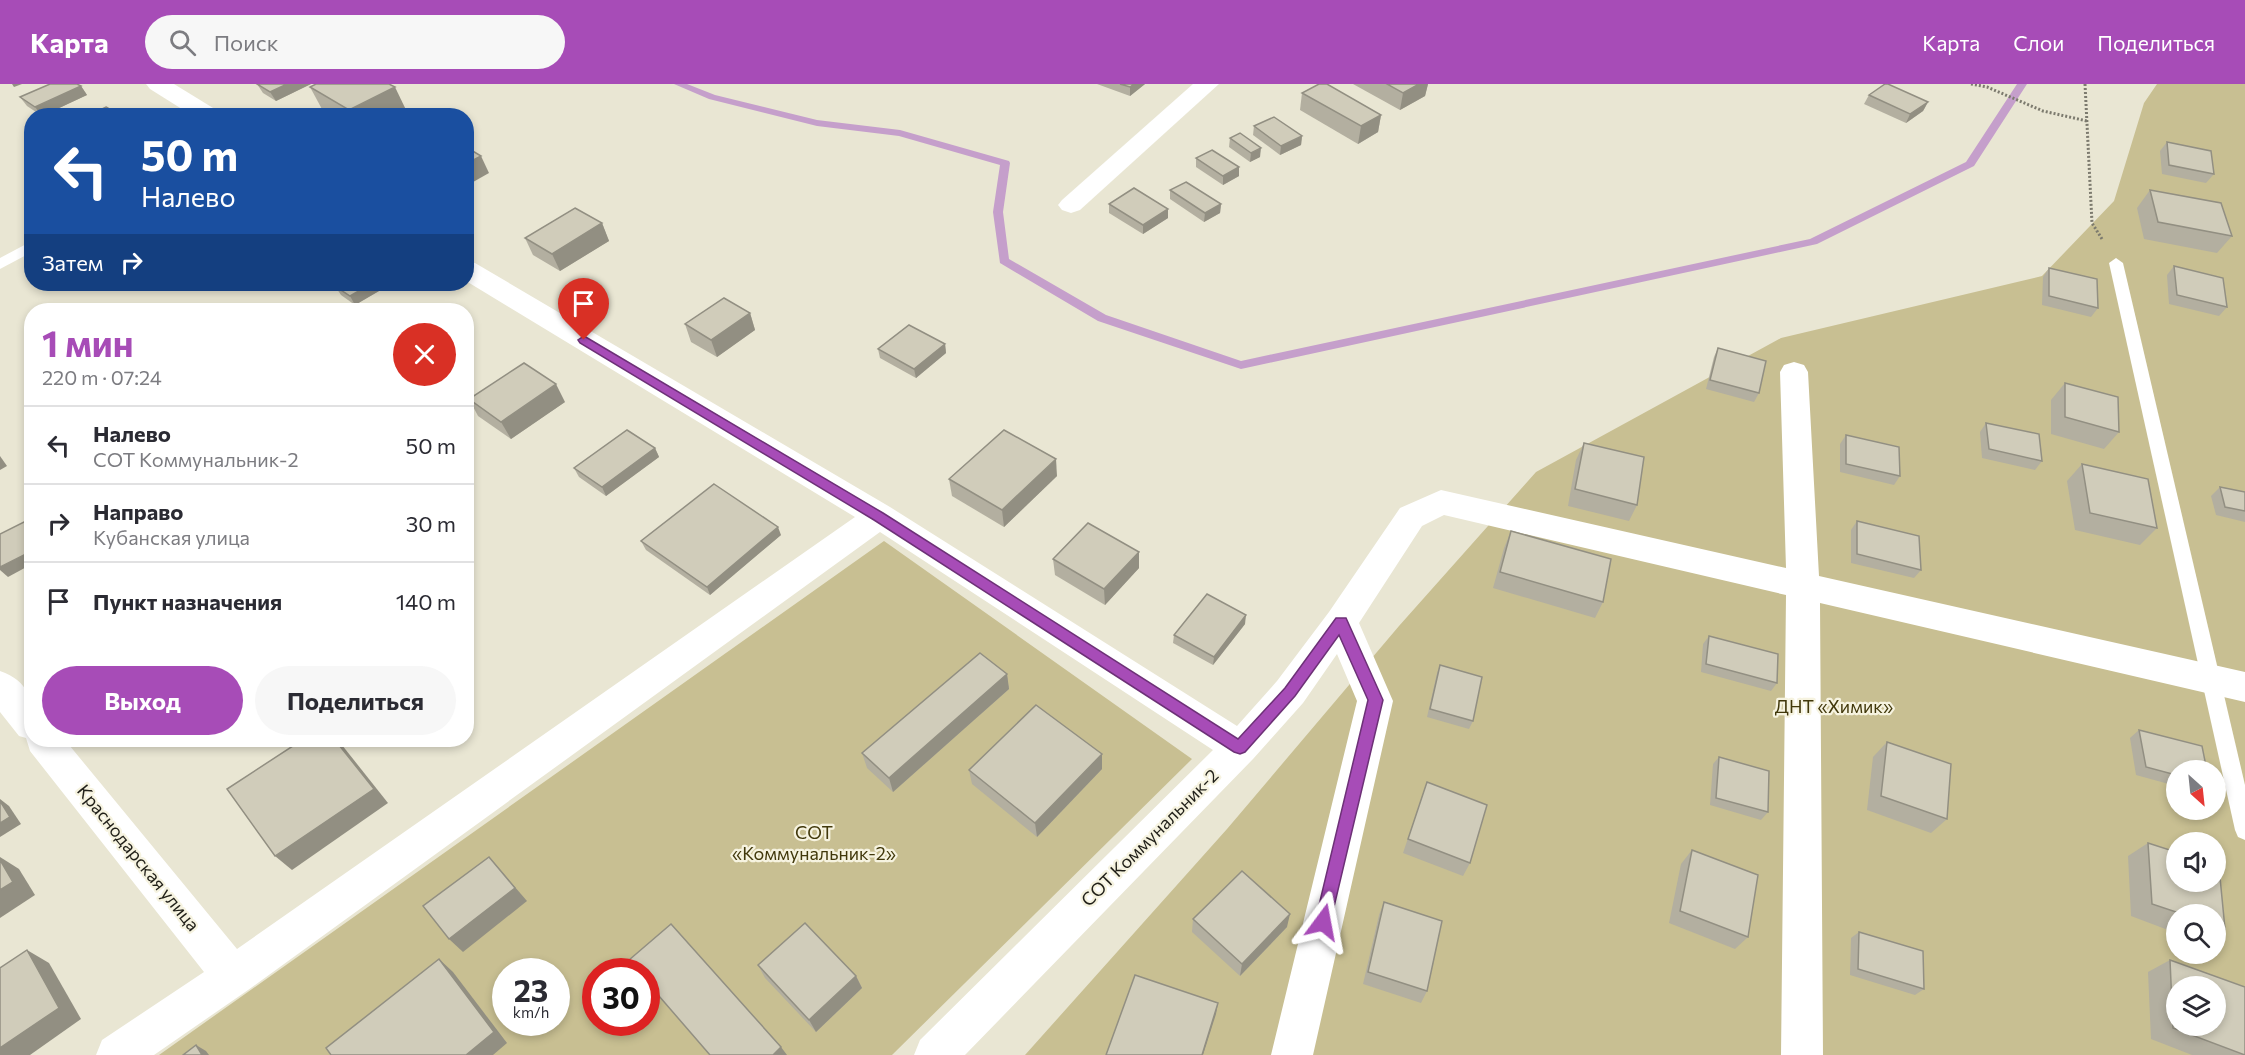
<!DOCTYPE html>
<html lang="ru">
<meta charset="utf-8">
<style>
body{margin:0;font-family:Commissioner,sans-serif;background:#f7f7f7;color:#2b2b33;height:100vh;display:flex;flex-direction:column;font-size:22px;white-space:nowrap}
*{box-sizing:border-box;margin:0}
p{font-size:20px;color:#7c7c81}
.icon{flex:none;width:33px;height:33px;fill:none;stroke:currentColor;stroke-width:2;stroke-linecap:round;stroke-linejoin:round}
.map{position:relative;flex:1;overflow:hidden}
.details{position:absolute;left:24px;top:219px;width:450px;height:444px;display:flex;flex-direction:column;background:#fff;border-radius:24px;box-shadow:0 3px 9px #0003}
.details>*{flex:none}
.top-card{position:absolute;left:24px;top:24px;width:450px;height:183px;border-radius:24px;box-shadow:0 3px 9px #0003;background:#1a4fa0;color:#fff;overflow:hidden}
.needle{width:39px;rotate:153deg}
.buttons{position:absolute;left:2166px;top:676px;display:grid;gap:12px}
.buttons a{display:grid;place-items:center;width:60px;height:60px;border-radius:50%;background:#fff;box-shadow:0 3px 9px #0003;font-size:30px}
.speed{position:absolute;left:492px;top:874px;display:flex;gap:12px;font-size:30px;font-weight:700;text-align:center}
.speed>*{display:grid;place-content:center;width:78px;height:78px;border-radius:50%;background:#fff;box-shadow:0 3px 9px #0003;line-height:1}
.speed small{font-size:15px;font-weight:400}
.speed .limit{border:9px solid #d22;background:#fff;color:#111}
.pin{position:absolute;display:grid;place-items:center;width:51px;height:51px;color:#fff;margin:-62px -26px;border-radius:50% 50% 50% 0;rotate:-45deg;box-shadow:0 0 6px #0007}
.pin .icon{rotate:45deg}
.me{position:absolute;width:66px;margin:-33px;rotate:13deg;stroke-linejoin:round;filter:drop-shadow(0 0 4px #0008)}
.turn{display:flex;align-items:center;gap:21px;height:126px;padding:0 18px;font-size:27px}
.turn .icon{width:78px;height:78px;stroke-width:2.5}
.turn b{display:block;font-size:42px;line-height:51px}
.then{display:flex;align-items:center;height:57px;padding:0 18px;background:#0003;gap:12px;font-size:22px}
.round{display:grid;place-items:center;flex:none;width:63px;height:63px;border-radius:32px;background:#f7f7f7}
.head{display:flex;align-items:center;justify-content:space-between;height:102px;padding:0 18px}
h1{font-size:36px;font-weight:700;line-height:45px;color:#a74cb7}
.action{display:flex;gap:12px;margin-top:auto;padding:12px 18px}
.action a{flex:1;height:69px;border-radius:36px;background:#a74cb7;color:#fff;font-size:24px;font-weight:700;line-height:69px;text-align:center}
.action a+a{background:#f7f7f7;color:#2b2b33}
ul{padding:0;list-style:none}
li{display:flex;align-items:center;gap:18px;height:78px;padding:0 18px;border-top:2px solid #e1e1e2}
li div{flex:1}
li b{display:block;font-size:22px}
li em{font-style:normal}
header{display:flex;align-items:center;gap:36px;box-sizing:border-box;height:84px;padding:0 30px;background:#a74cb7;color:#fff}
header strong{font-size:28px}
nav{display:flex;gap:33px;margin-inline-start:auto;font-size:21px}
.search{width:420px;height:54px;background:#f7f7f7;display:flex;align-items:center;gap:15px;box-sizing:border-box;padding:0 21px;border-radius:33px;color:#7c7c81;font-size:22px}
.map>svg:first-child{display:block}
.green{fill:#c8bf92;fill-rule:evenodd}
.lines{fill:none;stroke-linecap:round;stroke-linejoin:round}
.stream{fill:#c59fcb;fill-rule:evenodd}
.path{stroke:#7c7a6e;stroke-width:3;stroke-dasharray:2 2;stroke-linecap:butt}
.service{fill:#fff;fill-rule:evenodd}
.minor{fill:#fff;fill-rule:evenodd}
.wall{fill:#b3afa0}
.shaded-wall{fill:#928f82}
.building{fill:#d0ccba;stroke:#928f82;stroke-width:1.5;fill-rule:evenodd}
.route{fill:#a74cb7;stroke:#6d3177;stroke-width:1.5}
.labels{text-anchor:middle;stroke-width:4.5;stroke-linejoin:round;paint-order:stroke}
.park-label{font-size:18px;fill:#41380b;stroke:#f6f3e0}
.street-label{font-size:18px;fill:#201f18;stroke:#f6f3e0}
</style>
<header>
<strong>Карта</strong>
<div class="search"><svg class="icon" aria-label="search" viewBox="0 0 24 24"><circle cx="10" cy="10" r="6"/><path d="M15 15l6 6"/></svg>Поиск</div>
<nav><a>Карта</a><a>Слои</a><a>Поделиться</a></nav>
</header>
<div class="map">
<svg width="2245" height="971" viewBox="0 0 2245 971">
<rect width="100%" height="100%" fill="#e9e6d3"/>
<g class="green">
<path d="M2157,0H2245V971H1025L1227,745L1399,542L1536,388L1781,254L2042,192L2114,117L2144,19ZM2176,687H2216V726H2176ZM2176,759H2216V798H2176ZM2176,831H2216V870H2176ZM2176,903H2216V942H2176Z"/>
<path d="M884,457L1192,675L892,971H159ZM506,888H556V939H506ZM596,888H646V939H596Z"/>
</g>
<g class="lines">
<path class="stream" d="M674,0H687L715,11L817,36L900,46L1009,77L1010,79L1003,128L1009,175L1106,231L1241,277L1810,155L1966,78L2017,0H2027L1974,82L1817,160L1241,285L1098,237L1000,179L993,128L1000,81L899,52L817,42L709,15Z"/>
<g class="path">
<path d="M1971,0L1987,3L2043,27L2087,37"/>
<path d="M2085,0L2092,139L2102,155"/>
</g>
<g class="service">
<path d="M32,157V168L0,185V174Z"/>
<path d="M2116,174L2123,179L2245,701V756L2238,753L2235,746L2109,179Z"/>
</g>
<g class="minor">
<path d="M146,0H174L218,27L221,32H193L150,5Z"/>
<path d="M1193,0H1219L1080,126L1071,129L1062,126L1058,121L1062,116Z"/>
<path d="M466,177L475,179L890,423L1237,642L1277,597L1329,528L1400,424L1441,406L1786,484L1780,288L1784,281L1794,278L1804,281L1808,288L1819,492L2245,588V618L1820,519L1823,971H1781L1786,511L1444,431L1422,442L1359,539L1393,617L1313,971H1271L1357,617L1337,570L1303,619L1253,675L965,971H914L920,956L1213,666L880,448L248,906L154,971H96L102,956L204,888L30,667L26,654L19,652L0,628V587C36,600 32,624 32,656H65L237,865L855,433L466,197Z"/>
</g>
</g>
<g class="wall">
<path d="M257,0H311L276,17L263,9Z"/>
<path d="M1097,0H1145L1130,12Z"/>
<path d="M1353,0H1428L1425,12L1400,26Z"/>
<path d="M81,2L87,11L42,32L27,22L20,13Z"/>
<path d="M310,3L407,28L399,32H331L323,27Z"/>
<path d="M1302,9L1381,31L1378,48L1358,60L1300,26Z"/>
<path d="M1869,11L1928,18L1923,27L1906,39L1864,20Z"/>
<path d="M1254,42L1302,52L1301,61L1280,71L1253,51Z"/>
<path d="M1230,54L1260,73L1250,78L1229,63Z"/>
<path d="M2167,58L2214,90L2206,99L2162,90L2160,67Z"/>
<path d="M1196,74L1239,92L1223,101L1196,83Z"/>
<path d="M1170,106L1221,120L1220,129L1204,138L1170,115Z"/>
<path d="M2150,106L2232,152L2217,169L2144,155L2137,124Z"/>
<path d="M1109,120L1168,134L1143,150L1109,129Z"/>
<path d="M602,139L609,157L560,187L533,171L525,154Z"/>
<path d="M2174,182L2227,223L2219,232L2169,220L2167,191Z"/>
<path d="M2049,184L2098,224L2091,233L2042,221L2043,193Z"/>
<path d="M391,200L355,221L341,211L335,202Z"/>
<path d="M750,229L755,246L717,273L691,258L685,240Z"/>
<path d="M945,260L946,269L916,294L880,274L878,265Z"/>
<path d="M1718,264L1759,309L1754,318L1706,305L1714,273Z"/>
<path d="M2065,299L2119,348L2104,365L2051,350V316Z"/>
<path d="M469,315L565,318L511,355L478,332Z"/>
<path d="M1986,339L2042,377L2035,386L1982,374L1980,348Z"/>
<path d="M1846,351L1900,392L1894,401L1840,388V360Z"/>
<path d="M1584,359L1637,421L1629,437L1568,422L1576,376Z"/>
<path d="M655,364L659,373L606,412L579,393L574,384Z"/>
<path d="M2082,380L2157,444L2140,461L2075,446L2067,397Z"/>
<path d="M1057,392L1004,443L952,412L949,395Z"/>
<path d="M2220,403L2245,408V438L2216,431L2211,412Z"/>
<path d="M1857,437L1921,486L1914,494L1851,479V446Z"/>
<path d="M1511,447L1603,518L1595,534L1493,504L1504,464Z"/>
<path d="M781,451L710,511L646,466L641,457Z"/>
<path d="M1139,468V484L1105,521L1055,491L1053,475Z"/>
<path d="M1245,540L1213,581L1173,559L1174,551Z"/>
<path d="M1709,552L1777,599L1771,607L1701,588L1703,560Z"/>
<path d="M1440,581L1473,637L1469,645L1427,633L1437,589Z"/>
<path d="M1007,590L1009,605L893,708L867,684L862,669Z"/>
<path d="M2139,646L2176,687V702L2136,691L2130,654Z"/>
<path d="M1887,658L1947,735L1931,749L1867,726L1873,673Z"/>
<path d="M1102,670V685L1037,753L972,700L969,686Z"/>
<path d="M1719,673L1768,728L1761,736L1710,721L1713,680Z"/>
<path d="M1427,698L1470,779L1463,792L1403,769Z"/>
<path d="M2148,759L2176,768V798H2216V782L2219,783L2225,845L2216,851V831H2176V849L2131,832L2128,772Z"/>
<path d="M1692,766L1748,853L1735,865L1669,839L1681,780Z"/>
<path d="M1384,818L1427,907L1421,919L1363,900L1379,831Z"/>
<path d="M1193,835L1287,843L1240,892L1192,848Z"/>
<path d="M1859,848L1924,905L1915,911L1850,891L1851,854Z"/>
<path d="M2170,876L2245,971H2192L2151,955L2148,888Z"/>
<path d="M758,881L856,892L862,904L816,948L765,894Z"/>
</g>
<g class="shaded-wall">
<path d="M12,0H22L14,3Z"/>
<path d="M287,0H311L276,17L270,8Z"/>
<path d="M1134,0H1145L1130,12V3Z"/>
<path d="M1419,0H1428L1425,12L1400,26L1403,9Z"/>
<path d="M81,2L87,11L42,32L35,23Z"/>
<path d="M395,3L407,28L399,32H352L349,26Z"/>
<path d="M1928,18L1923,27L1906,39L1910,30Z"/>
<path d="M1381,31L1378,48L1358,60L1361,42Z"/>
<path d="M1302,52L1301,61L1280,71L1281,62Z"/>
<path d="M1261,64L1260,73L1250,78L1251,69Z"/>
<path d="M481,72L489,89L466,102V80Z"/>
<path d="M1239,83V92L1223,101V92Z"/>
<path d="M1221,120L1220,129L1204,138L1205,129Z"/>
<path d="M1168,125V134L1143,150V141Z"/>
<path d="M602,139L609,157L560,187L552,170Z"/>
<path d="M318,200H330L321,205Z"/>
<path d="M371,200H391L355,221L350,212Z"/>
<path d="M750,229L755,246L717,273L711,256Z"/>
<path d="M945,260L946,269L916,294L914,285Z"/>
<path d="M556,300L565,318L511,355L501,338Z"/>
<path d="M655,364L659,373L606,412L602,403Z"/>
<path d="M0,372L7,382L0,386Z"/>
<path d="M1056,375L1057,392L1004,443L1002,426Z"/>
<path d="M778,443L781,451L710,511L707,503Z"/>
<path d="M32,467V480L8,493L0,486V483Z"/>
<path d="M1139,468V484L1105,521L1104,505Z"/>
<path d="M1246,531L1245,540L1213,581L1214,573Z"/>
<path d="M1007,590L1009,605L893,708L889,694Z"/>
<path d="M161,656H169L164,659Z"/>
<path d="M335,656H338L388,719L292,786L275,772Z"/>
<path d="M1102,670V685L1037,753L1035,739Z"/>
<path d="M0,715L9,722L21,740L0,753Z"/>
<path d="M0,773L19,785L35,811L0,834Z"/>
<path d="M489,773L527,817L463,868L449,855Z"/>
<path d="M1290,830L1287,843L1240,892L1242,880Z"/>
<path d="M27,866L49,879L81,935L30,971H0V964Z"/>
<path d="M439,875L453,888L507,959L493,971H466Z"/>
<path d="M856,892L862,904L816,948L809,936Z"/>
<path d="M1218,919L1216,930L1203,971H1202Z"/>
<path d="M196,961L206,967L209,971H202Z"/>
<path d="M781,963L787,971H773Z"/>
</g>
<g class="building">
<path d="M50,0H77L81,2L35,23L20,13Z"/>
<path d="M257,0H287L270,8Z"/>
<path d="M316,0H389L395,3L349,26L310,3Z"/>
<path d="M1120,0H1134L1130,3Z"/>
<path d="M1319,0H1327L1381,31L1361,42L1302,9Z"/>
<path d="M1387,0H1419L1403,9Z"/>
<path d="M1885,0H1888L1928,18L1910,30L1869,11Z"/>
<path d="M106,23L118,30L114,32H87Z"/>
<path d="M1274,33L1302,52L1281,62L1254,42Z"/>
<path d="M1240,49L1261,64L1251,69L1230,54Z"/>
<path d="M2167,58L2211,67L2214,90L2169,81Z"/>
<path d="M466,63L481,72L466,80Z"/>
<path d="M1212,66L1239,83L1223,92L1196,74Z"/>
<path d="M1186,98L1221,120L1205,129L1170,106Z"/>
<path d="M1134,104L1168,125L1143,141L1109,120Z"/>
<path d="M2150,106L2221,119L2232,152L2158,138Z"/>
<path d="M575,124L602,139L552,170L525,154Z"/>
<path d="M2174,182L2223,194L2227,223L2177,211Z"/>
<path d="M2049,184L2097,195L2098,224L2049,212Z"/>
<path d="M339,200H371L350,212L335,202Z"/>
<path d="M724,214L750,229L711,256L685,240Z"/>
<path d="M909,241L945,260L914,285L878,265Z"/>
<path d="M1718,264L1766,277L1759,309L1710,296Z"/>
<path d="M524,279L556,300L501,338L469,315Z"/>
<path d="M2065,299L2118,313L2119,348L2065,333Z"/>
<path d="M1986,339L2039,350L2042,377L1989,365Z"/>
<path d="M627,346L655,364L602,403L574,384Z"/>
<path d="M1004,346L1056,375L1002,426L949,395Z"/>
<path d="M1846,351L1899,363L1900,392L1846,380Z"/>
<path d="M1584,359L1644,373L1637,421L1575,405Z"/>
<path d="M2082,380L2148,395L2157,444L2090,429Z"/>
<path d="M714,400L778,443L707,503L641,457Z"/>
<path d="M2220,403L2245,408V427L2225,423Z"/>
<path d="M32,434V467L0,483V450Z"/>
<path d="M1857,437L1919,452L1921,486L1857,470Z"/>
<path d="M1088,439L1139,468L1104,505L1053,475Z"/>
<path d="M1511,447L1611,475L1603,518L1500,488Z"/>
<path d="M1207,510L1246,531L1214,573L1174,551Z"/>
<path d="M1709,552L1778,570L1777,599L1706,580Z"/>
<path d="M980,569L1007,590L889,694L862,669Z"/>
<path d="M1440,581L1482,593L1473,637L1430,625Z"/>
<path d="M1036,621L1102,670L1035,739L969,686Z"/>
<path d="M2139,646L2202,662L2207,687H2176V691L2146,683Z"/>
<path d="M302,656H335L374,705L275,772L227,705Z"/>
<path d="M1887,658L1951,680L1947,735L1881,712Z"/>
<path d="M1719,673L1769,687L1768,728L1716,714Z"/>
<path d="M1427,698L1487,721L1470,779L1408,755Z"/>
<path d="M0,717L10,733L0,739Z"/>
<path d="M2148,759L2176,768V798H2216V782L2219,783L2225,845L2216,842V831H2185L2152,820Z"/>
<path d="M1692,766L1758,791L1748,853L1680,827Z"/>
<path d="M489,773L515,804L449,855L423,822Z"/>
<path d="M0,776L13,798L0,806Z"/>
<path d="M1242,787L1290,830L1242,880L1193,835Z"/>
<path d="M1384,818L1442,837L1427,907L1368,888Z"/>
<path d="M805,839L856,892L809,936L758,881Z"/>
<path d="M671,840L781,963L773,971H710L646,897V888H639L629,876Z"/>
<path d="M1859,848L1923,867L1924,905L1858,885Z"/>
<path d="M27,866L59,924L0,964V884Z"/>
<path d="M439,875L494,948L466,971H331L326,964Z"/>
<path d="M2170,876L2245,903V971L2173,944ZM2176,903H2216V942H2176Z"/>
<path d="M1135,891L1218,919L1202,971H1106Z"/>
<path d="M196,961L202,971H183Z"/>
</g>
<path class="route" d="M584,252L883,429L1238,655L1285,604L1336,534H1346L1383,616L1329,844L1323,846L1317,844L1315,838L1368,616L1339,551L1295,612L1245,668L1240,670L1234,668L874,436L580,259L578,256Z"/>
<g class="labels">
<g class="park-label">
<text x="1834" y="629">ДНТ «Химик»</text>
<text x="814" y="755">СОТ<tspan x="814" dy="21">«Коммунальник-2»</tspan></text>
</g>
<g class="street-label">
<text transform="translate(1150 754) rotate(-45)" y="6">СОТ Коммунальник-2</text>
<text transform="translate(138 774) rotate(51)" y="6">Краснодарская улица</text>
</g>
</g>
</svg>
<div class="buttons">
<a><svg class="needle" viewBox="-14 -14 28 28"><path d="M0-13l5 13h-10z" fill="#e53935"/><path d="M0 13l5-13h-10z" fill="#7c7c81"/></svg></a>
<a><svg class="icon" aria-label="sound" viewBox="0 0 24 24"><path d="M4 9h4l5-4v14l-5-4H4zM17 9q2 3 0 6"/></svg></a>
<a><svg class="icon" aria-label="search" viewBox="0 0 24 24"><circle cx="10" cy="10" r="6"/><path d="M15 15l6 6"/></svg></a>
<a><svg class="icon" aria-label="layers" viewBox="0 0 24 24"><path d="M12 4l9 5-9 5-9-5zM3 14l9 5 9-5"/></svg></a>
</div>
<div class="speed"><div>23<small>km/h</small></div><div class="limit">30</div></div>
<div class="pin" style="left:584px;top:256px;background:#d93025"><svg class="icon" aria-label="arrive" viewBox="0 0 24 24"><path d="M6 21V4h12l-3 4 3 4H6"/></svg></div>
<svg class="me" style="left:1323px;top:838px" viewBox="-20 -20 40 40"><path d="M0-17L14 15 0 8-14 15z" fill="#a74cb7" stroke="#fff" stroke-width="4"/></svg>
<div class="top-card">
<div class="turn"><svg class="icon" aria-label="left" viewBox="0 0 24 24"><path d="M17 20v-9H6M10 6l-5 5 5 5"/></svg><div><b>50 m</b>Налево</div></div>
<div class="then">Затем<svg class="icon" aria-label="right" viewBox="0 0 24 24"><path d="M7 20v-9h11M14 6l5 5-5 5"/></svg></div>
</div>
<section class="details">
<div class="head"><div><h1>1 мин</h1><p>220 m · 07:24</p></div><a class="round" style="background:#d93025;color:#fff"><svg class="icon" aria-label="close" viewBox="0 0 24 24"><path d="M6 6l12 12M18 6L6 18"/></svg></a></div>
<ul>
<li><svg class="icon" aria-label="left" viewBox="0 0 24 24"><path d="M17 20v-9H6M10 6l-5 5 5 5"/></svg><div><b>Налево</b><p>СОТ Коммунальник-2</p></div><em>50 m</em></li>
<li><svg class="icon" aria-label="right" viewBox="0 0 24 24"><path d="M7 20v-9h11M14 6l5 5-5 5"/></svg><div><b>Направо</b><p>Кубанская улица</p></div><em>30 m</em></li>
<li><svg class="icon" aria-label="arrive" viewBox="0 0 24 24"><path d="M6 21V4h12l-3 4 3 4H6"/></svg><div><b>Пункт назначения</b></div><em>140 m</em></li>
</ul>
<div class="action"><a>Выход</a><a>Поделиться</a></div>
</section>
</div>
